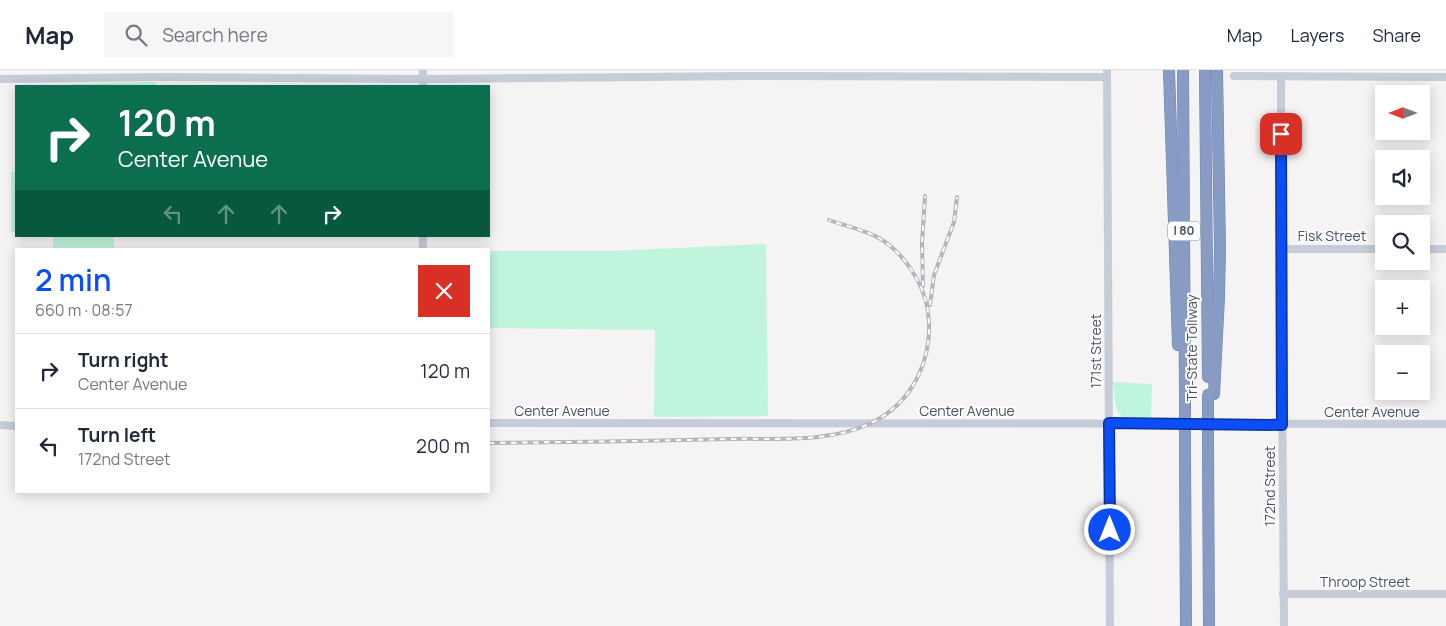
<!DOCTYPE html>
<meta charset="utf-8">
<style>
body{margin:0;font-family:Manrope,sans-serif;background:#f6f6f7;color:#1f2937;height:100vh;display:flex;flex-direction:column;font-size:19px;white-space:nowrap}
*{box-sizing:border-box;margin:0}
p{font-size:16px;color:#747a83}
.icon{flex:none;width:28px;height:28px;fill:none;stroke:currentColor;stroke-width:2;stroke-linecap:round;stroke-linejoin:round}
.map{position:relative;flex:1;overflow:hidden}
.sheet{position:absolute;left:15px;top:178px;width:475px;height:245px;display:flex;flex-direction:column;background:#fff;border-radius:0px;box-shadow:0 2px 12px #0003}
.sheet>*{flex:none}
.hud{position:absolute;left:15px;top:15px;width:475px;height:152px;border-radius:0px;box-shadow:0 2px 12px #0003;background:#0b6e4f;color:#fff;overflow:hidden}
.needle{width:32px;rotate:270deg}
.tools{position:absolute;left:1375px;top:15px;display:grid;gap:10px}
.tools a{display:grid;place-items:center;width:55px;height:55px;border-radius:0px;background:#fff;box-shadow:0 2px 12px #0003;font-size:25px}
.pin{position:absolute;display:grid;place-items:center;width:42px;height:42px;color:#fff;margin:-21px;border-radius:10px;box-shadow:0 2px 8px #0006}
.me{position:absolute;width:55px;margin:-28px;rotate:0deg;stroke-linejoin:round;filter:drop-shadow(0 0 4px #0008)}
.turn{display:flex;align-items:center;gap:18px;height:105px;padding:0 20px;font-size:22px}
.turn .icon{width:65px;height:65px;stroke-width:2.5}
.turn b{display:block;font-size:35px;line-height:42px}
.lanes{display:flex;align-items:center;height:48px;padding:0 20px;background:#0003;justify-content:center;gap:25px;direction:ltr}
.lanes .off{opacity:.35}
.round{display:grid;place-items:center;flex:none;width:52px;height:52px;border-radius:0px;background:#f6f6f7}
.headline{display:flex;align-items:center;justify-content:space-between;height:85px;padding:0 20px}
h1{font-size:30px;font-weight:600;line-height:38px;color:#0c4ef5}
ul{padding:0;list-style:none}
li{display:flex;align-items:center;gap:15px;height:75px;padding:0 20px;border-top:1px solid #e0e1e3}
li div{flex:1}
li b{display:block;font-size:19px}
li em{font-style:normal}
header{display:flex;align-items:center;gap:30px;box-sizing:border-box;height:70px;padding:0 25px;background:#fff;border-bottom:1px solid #e0e1e3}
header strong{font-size:24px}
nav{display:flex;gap:28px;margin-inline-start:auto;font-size:18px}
.search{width:350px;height:45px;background:#f6f6f7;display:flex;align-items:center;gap:12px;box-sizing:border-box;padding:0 18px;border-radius:0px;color:#747a83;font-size:19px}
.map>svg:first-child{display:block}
.green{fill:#c0f4dc}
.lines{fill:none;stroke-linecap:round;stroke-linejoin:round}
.highway-casing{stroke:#7286b0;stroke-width:12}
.minor{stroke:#c6ccd8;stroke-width:8}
.highway{stroke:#879bc4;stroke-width:11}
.rail-casing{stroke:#b4b6bd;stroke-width:4}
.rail{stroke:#fff;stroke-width:2;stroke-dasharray:5.5;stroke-linecap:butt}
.highway-bridge-casing{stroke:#7286b0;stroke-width:12;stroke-linecap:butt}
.highway-bridge{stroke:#879bc4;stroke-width:11}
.route-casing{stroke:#08339f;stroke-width:12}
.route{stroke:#0c4ef5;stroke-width:9}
.labels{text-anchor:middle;stroke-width:4;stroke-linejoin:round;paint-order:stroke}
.shield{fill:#fff;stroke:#7f8691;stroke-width:1}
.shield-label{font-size:12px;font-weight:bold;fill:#485262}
.street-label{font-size:14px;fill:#485262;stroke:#fff}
</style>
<header>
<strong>Map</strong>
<div class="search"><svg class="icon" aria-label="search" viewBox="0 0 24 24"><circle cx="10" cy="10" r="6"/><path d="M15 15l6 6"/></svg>Search here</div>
<nav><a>Map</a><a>Layers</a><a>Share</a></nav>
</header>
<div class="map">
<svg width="1446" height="556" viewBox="0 0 1446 556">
<rect width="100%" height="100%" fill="#f5f3f3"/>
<g class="green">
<path d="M156,12V16H71V14Z"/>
<rect x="11" y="102" width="5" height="60"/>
<rect x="53" y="166" width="61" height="13"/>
<path d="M766,174L768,346L654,347L655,260L489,258V181H613Z"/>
<path d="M1113,312L1152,314L1151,348C1114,349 1117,349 1113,312Z"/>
</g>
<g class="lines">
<defs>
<g id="highway">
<path d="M1169,0L1178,275"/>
<path d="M1183,0L1185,325"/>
<path d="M1205,0L1208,307"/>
<path d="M1214,324L1219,227L1220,178L1217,0"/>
<path d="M1208,380L1209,556"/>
<path d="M1185,381L1186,556"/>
</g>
</defs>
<use href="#highway" class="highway-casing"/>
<g class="minor">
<path d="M423,0V16"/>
<path d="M1107,0L1110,556"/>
<path d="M1234,6L1446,7"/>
<path d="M1281,6V179L1284,556"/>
<path d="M0,9L166,7L423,9L749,6L1107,7"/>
<path d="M423,166V179"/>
<path d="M1281,179H1384"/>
<path d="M1421,179H1446"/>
<path d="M489,353L1446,354"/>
<path d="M0,355L16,356"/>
<path d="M1283,524H1446"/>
</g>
<use href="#highway" class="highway"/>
<defs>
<g id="rail">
<path d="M923,216L922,173L925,126"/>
<path d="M930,235L934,205L954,152L957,127"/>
<path d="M489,373C570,372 650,371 731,369C775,368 828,373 869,354C913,334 934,288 928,242C924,213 904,183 879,168C865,160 845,156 829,150"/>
</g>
</defs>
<use href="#rail" class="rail-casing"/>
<use href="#rail" class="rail"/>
<defs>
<g id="highway-bridge">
<path d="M1208,324V380"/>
<path d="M1185,325V381"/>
</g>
</defs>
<use href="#highway-bridge" class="highway-bridge-casing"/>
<use href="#highway-bridge" class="highway-bridge"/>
</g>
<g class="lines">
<defs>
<path id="route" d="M1110,460L1109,353L1282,355L1281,64"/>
</defs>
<use href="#route" class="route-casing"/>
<use href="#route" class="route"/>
</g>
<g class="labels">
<rect class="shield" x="1168" y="151.5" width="32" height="19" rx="4"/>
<g class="shield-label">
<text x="1184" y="165">I 80</text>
</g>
<g class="street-label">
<text x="1332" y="171">Fisk Street</text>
<text transform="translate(1192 278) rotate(-90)" y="5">Tri-State Tollway</text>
<text transform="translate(1096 281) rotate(-90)" y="5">171st Street</text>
<text x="562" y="346">Center Avenue</text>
<text x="967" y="346">Center Avenue</text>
<text x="1372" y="347">Center Avenue</text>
<text transform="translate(1270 416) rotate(-90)" y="5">172nd Street</text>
<text x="1365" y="517">Throop Street</text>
</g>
</g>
</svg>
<div class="tools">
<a><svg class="needle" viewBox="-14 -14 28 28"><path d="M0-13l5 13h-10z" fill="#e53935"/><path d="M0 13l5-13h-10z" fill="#747a83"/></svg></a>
<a><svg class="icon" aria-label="sound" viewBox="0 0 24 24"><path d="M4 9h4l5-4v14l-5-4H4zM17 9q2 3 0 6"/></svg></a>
<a><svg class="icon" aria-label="search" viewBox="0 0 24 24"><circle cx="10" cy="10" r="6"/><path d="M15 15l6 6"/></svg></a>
<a>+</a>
<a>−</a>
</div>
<div class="pin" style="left:1281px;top:64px;background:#d93025"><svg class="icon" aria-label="arrive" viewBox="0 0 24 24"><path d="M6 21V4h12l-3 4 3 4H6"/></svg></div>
<svg class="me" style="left:1110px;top:460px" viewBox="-20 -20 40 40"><circle r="17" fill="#0c4ef5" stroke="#fff" stroke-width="3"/><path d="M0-11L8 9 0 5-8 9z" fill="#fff"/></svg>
<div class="hud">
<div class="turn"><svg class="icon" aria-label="right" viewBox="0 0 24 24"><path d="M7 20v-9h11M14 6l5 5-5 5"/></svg><div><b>120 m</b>Center Avenue</div></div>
<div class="lanes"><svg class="icon off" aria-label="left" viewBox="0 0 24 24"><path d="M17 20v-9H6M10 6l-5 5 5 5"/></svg><svg class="icon off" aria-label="ahead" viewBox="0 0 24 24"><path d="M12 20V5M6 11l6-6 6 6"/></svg><svg class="icon off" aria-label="ahead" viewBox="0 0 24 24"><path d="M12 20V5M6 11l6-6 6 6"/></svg><svg class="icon" aria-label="right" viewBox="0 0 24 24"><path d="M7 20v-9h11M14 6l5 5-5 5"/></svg></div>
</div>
<section class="sheet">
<div class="headline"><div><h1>2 min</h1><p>660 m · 08:57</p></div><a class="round" style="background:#d93025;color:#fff"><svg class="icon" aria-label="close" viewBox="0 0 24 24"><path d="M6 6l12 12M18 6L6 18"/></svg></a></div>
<ul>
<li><svg class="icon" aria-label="right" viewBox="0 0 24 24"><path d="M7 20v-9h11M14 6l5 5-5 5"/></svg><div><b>Turn right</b><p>Center Avenue</p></div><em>120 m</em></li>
<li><svg class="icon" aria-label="left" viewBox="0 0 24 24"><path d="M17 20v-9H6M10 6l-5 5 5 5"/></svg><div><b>Turn left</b><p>172nd Street</p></div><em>200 m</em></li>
</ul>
</section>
</div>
